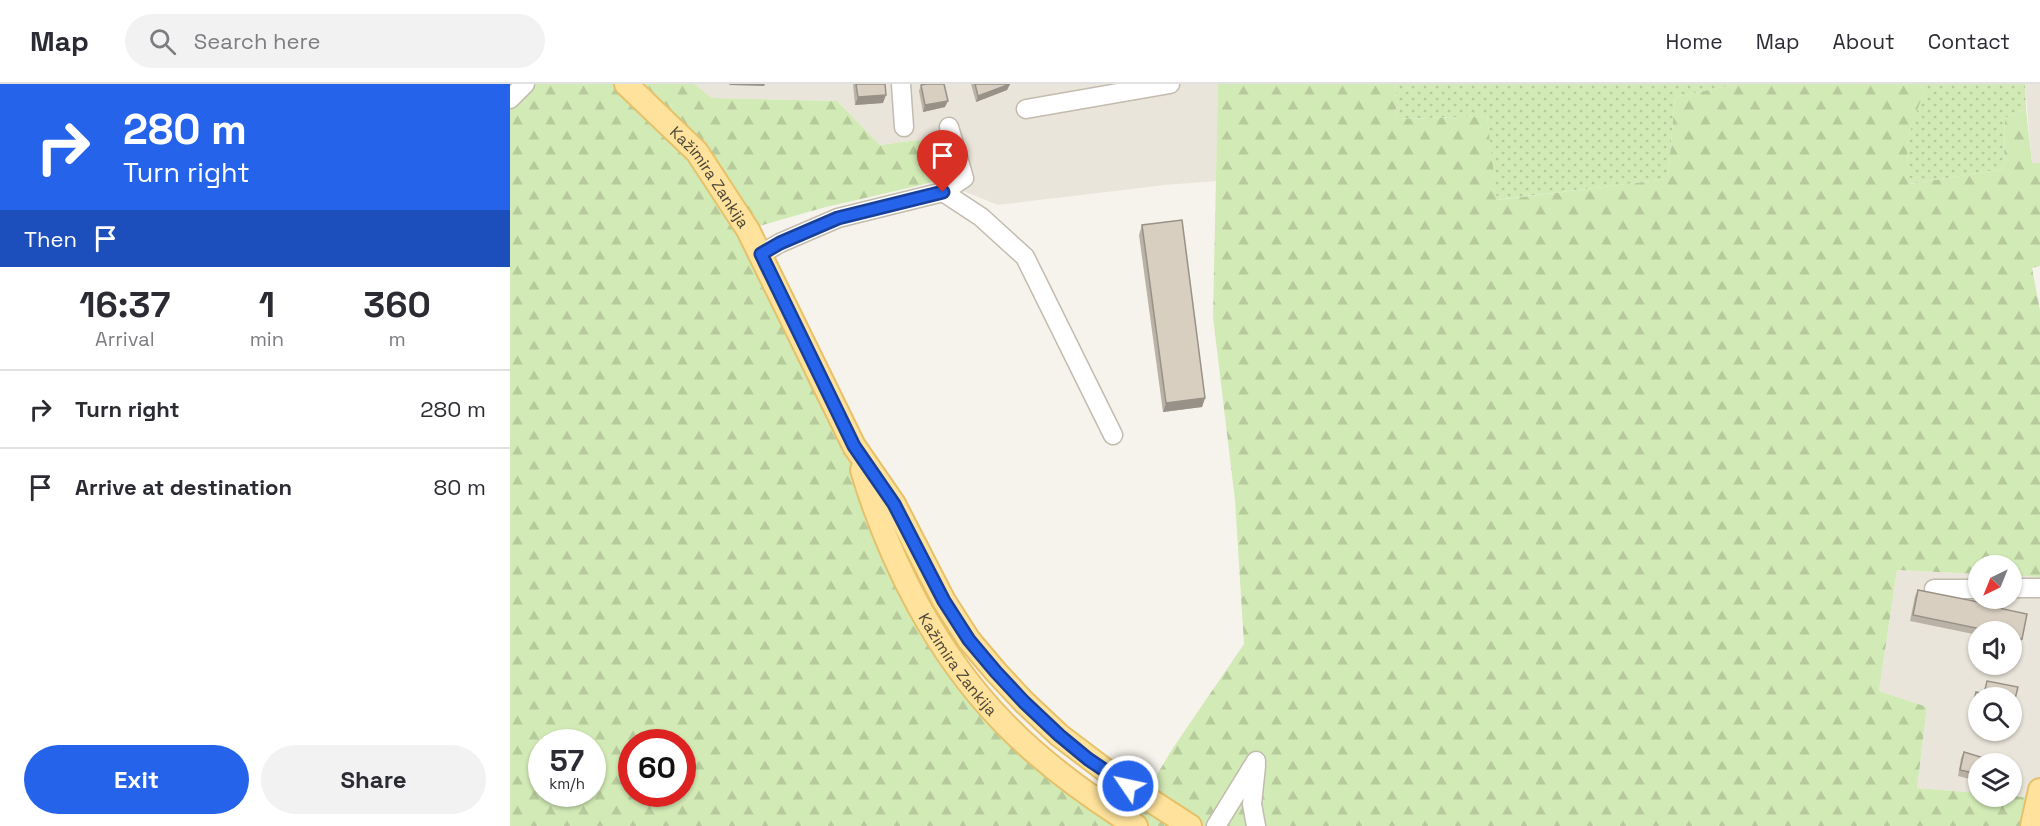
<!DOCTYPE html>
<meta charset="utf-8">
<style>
body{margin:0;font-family:"Space Grotesk",sans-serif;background:#f2f2f3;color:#2b2b33;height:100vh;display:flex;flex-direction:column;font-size:22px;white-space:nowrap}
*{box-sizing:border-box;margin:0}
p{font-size:20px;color:#7c7c81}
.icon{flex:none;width:33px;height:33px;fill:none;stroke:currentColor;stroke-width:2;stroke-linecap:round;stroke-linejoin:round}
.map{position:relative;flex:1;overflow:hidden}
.panel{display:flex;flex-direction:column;background:#fff;width:510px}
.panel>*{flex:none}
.top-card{background:#2563eb;color:#fff;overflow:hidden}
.needle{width:39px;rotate:223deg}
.buttons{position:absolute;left:1458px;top:471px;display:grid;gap:12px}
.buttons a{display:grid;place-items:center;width:54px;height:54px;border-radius:50%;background:#fff;box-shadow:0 2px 4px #0004;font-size:30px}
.speed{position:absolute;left:18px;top:645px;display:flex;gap:12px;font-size:30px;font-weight:700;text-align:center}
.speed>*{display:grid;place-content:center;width:78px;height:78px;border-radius:50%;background:#fff;box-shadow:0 2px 4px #0004;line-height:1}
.speed small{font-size:15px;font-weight:400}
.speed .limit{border:9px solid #d22;background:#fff;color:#111}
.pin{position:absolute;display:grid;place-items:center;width:51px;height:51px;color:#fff;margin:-62px -26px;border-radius:50% 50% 50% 0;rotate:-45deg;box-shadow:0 0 6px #0007}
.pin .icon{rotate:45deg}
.me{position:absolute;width:66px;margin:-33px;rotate:304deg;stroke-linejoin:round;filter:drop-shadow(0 0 4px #0008)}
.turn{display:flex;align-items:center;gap:21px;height:126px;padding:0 24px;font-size:27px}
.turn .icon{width:78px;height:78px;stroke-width:2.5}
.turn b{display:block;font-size:42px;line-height:51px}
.then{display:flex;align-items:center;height:57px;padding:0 24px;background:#0003;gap:12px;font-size:22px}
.eta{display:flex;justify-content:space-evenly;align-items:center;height:102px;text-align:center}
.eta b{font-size:36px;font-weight:700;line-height:42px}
.primary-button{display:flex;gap:12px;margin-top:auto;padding:12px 24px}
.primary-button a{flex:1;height:69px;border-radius:36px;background:#2563eb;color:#fff;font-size:24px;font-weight:700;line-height:69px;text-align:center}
.primary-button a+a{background:#f2f2f3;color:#2b2b33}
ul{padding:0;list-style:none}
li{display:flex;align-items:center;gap:18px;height:78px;padding:0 24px;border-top:2px solid #e1e1e2}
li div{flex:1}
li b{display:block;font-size:22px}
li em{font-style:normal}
header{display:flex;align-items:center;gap:36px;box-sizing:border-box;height:84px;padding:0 30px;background:#fff;border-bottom:2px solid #e1e1e2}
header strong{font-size:28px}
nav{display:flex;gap:33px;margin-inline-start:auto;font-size:21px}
.search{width:420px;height:54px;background:#f2f2f3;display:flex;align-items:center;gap:15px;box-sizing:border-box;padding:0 21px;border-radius:33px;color:#7c7c81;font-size:22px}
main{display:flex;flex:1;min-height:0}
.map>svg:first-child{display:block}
.residential{fill:#eae5da;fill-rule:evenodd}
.grass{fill:url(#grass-dots)}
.forest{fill:url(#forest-firs);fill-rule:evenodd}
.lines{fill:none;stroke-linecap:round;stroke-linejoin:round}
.minor-casing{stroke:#c2bbae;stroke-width:21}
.major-casing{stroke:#e6c16a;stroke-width:26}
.minor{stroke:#fff;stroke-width:18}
.major{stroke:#ffe39c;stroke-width:22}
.wall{fill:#bab2a6}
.shaded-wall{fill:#979187}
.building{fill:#d8cfc1;stroke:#979187;stroke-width:1.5}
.route-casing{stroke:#184099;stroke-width:15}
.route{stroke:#2563eb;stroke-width:10}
.labels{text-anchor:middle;stroke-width:4.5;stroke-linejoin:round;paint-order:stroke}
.street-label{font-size:16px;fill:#4b4439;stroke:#fff}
</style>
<header>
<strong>Map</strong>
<div class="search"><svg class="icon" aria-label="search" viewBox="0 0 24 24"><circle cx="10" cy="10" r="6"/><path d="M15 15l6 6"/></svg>Search here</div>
<nav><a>Home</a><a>Map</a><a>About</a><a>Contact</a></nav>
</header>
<main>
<section class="panel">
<div class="top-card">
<div class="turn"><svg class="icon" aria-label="right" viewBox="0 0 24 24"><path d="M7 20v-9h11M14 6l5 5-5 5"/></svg><div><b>280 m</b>Turn right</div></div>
<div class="then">Then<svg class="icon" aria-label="arrive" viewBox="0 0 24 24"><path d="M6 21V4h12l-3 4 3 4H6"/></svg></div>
</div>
<div class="eta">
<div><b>16:37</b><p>Arrival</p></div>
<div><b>1</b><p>min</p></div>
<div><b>360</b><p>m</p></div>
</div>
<ul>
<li><svg class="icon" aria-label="right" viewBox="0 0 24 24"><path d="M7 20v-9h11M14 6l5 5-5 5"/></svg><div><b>Turn right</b></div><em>280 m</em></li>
<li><svg class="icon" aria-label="arrive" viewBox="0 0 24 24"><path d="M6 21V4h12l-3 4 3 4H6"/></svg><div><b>Arrive at destination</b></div><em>80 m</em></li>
</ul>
<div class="primary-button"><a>Exit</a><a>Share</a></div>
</section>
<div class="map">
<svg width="1530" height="742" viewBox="0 0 1530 742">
<defs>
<pattern id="grass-dots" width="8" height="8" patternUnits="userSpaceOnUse" patternTransform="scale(1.5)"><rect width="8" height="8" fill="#d2eab5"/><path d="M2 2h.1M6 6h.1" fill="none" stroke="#b6ca9c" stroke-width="1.8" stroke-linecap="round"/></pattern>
<pattern id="forest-firs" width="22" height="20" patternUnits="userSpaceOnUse" patternTransform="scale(1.5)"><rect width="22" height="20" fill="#d2eab5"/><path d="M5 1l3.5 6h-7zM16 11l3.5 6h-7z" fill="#b6ca9c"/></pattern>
</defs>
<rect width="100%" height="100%" fill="#f6f3ec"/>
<g class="residential">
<path d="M184,0H708L706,97L655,101L488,121L428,97L422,54L370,61L327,17L202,14Z"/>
<path d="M1515,0H1530V79H1522Z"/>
<path d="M1387,486L1468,490V514H1502V491L1530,493V706L1528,714L1502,712V680H1468V709L1407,704L1417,623L1369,607ZM1468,548H1502V580H1468ZM1468,614H1502V646H1468Z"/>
</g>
<g class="grass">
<path d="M885,0H1228L1165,13L1158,95L986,116L977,32L887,35Z"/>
<path d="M1409,0H1515L1516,25L1495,34L1494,85L1399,100C1396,60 1397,45 1415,8Z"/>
</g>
<path class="forest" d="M0,0H184L202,14L327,17L370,61L423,54L428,97L312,124L239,145L365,430L463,605L619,737L663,664L734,560L725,416L703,233L708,0H885L887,35L977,32L987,116L1158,95L1165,13L1228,0H1409L1415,8C1399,42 1394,62 1400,100L1494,85L1495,34L1516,25L1522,79H1530V182L1522,184L1530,226V493L1502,491V482H1468V490L1387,486L1369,607L1417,623L1407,704L1468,709V712H1502L1528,714L1530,742H0ZM32,658H82V710H32ZM122,658H172V710H122Z"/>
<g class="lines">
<defs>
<g id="minor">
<path d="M391,0L394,43"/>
<path d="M0,15L15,0"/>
<path d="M516,25L660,0"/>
<path d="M433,108L471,133L515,173L603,351"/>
<path d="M251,170L270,159L328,134L433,108L454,94L439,43"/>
<path d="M1502,504H1530"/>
<path d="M1424,505H1468"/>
<path d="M706,742L746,677"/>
<path d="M746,742L742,720L746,682"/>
</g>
<g id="major">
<path id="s1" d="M116,0L187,68L238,146L344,362L384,420L434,517L459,556L486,588L514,618L549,651L603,692L680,742"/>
<path id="s2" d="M352,386C380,478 426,569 493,638C532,679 578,712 626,742"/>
<path d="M1522,742L1530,706"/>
</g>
</defs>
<use href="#minor" class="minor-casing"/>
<use href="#major" class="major-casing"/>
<use href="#minor" class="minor"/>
<use href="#major" class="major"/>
</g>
<g class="wall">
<path d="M343,0H375L373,19L345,21Z"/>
<path d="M461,0H500L497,6L466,18Z"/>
<path d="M411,1L435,23L413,28L409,7Z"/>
<path d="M632,141L695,314L692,323L653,328L629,151Z"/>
<path d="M1408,506L1479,522L1512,555L1509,561L1502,560V548H1468V551L1400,537L1405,512Z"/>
<path d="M1477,597L1502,627L1468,614V629L1461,628L1466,608L1473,610Z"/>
<path d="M1454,668L1468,680V697L1448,692L1451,674Z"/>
</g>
<g class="shaded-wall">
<path d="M220,0H255L254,2L219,1Z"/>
<path d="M500,0L497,6L466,18L468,12Z"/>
<path d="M376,11L373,19L345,21L348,13Z"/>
<path d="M438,17L435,23L413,28L415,21Z"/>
<path d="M695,314L692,323L653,328L656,319Z"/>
</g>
<g class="building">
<path d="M346,0H375L376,11L348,13Z"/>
<path d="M416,0H434L438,17L415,21L411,1Z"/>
<path d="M465,0H500L468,12Z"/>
<path d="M672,136L695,314L656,319L632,141Z"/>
<path d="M1408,506L1479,520V522L1517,530L1512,555L1502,553V548H1481V547L1403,531Z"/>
<path d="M1477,597L1508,603L1502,627V614H1468V623L1463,622L1466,608L1474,610Z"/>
<path d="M1454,668L1477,675L1476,680H1468V690L1450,686Z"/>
</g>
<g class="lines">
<defs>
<path id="route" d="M433,108L328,134L270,159L251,170L344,362L384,420L434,517L459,556L486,588L514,618L549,651L578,675L618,702"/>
</defs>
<use href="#route" class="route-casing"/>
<use href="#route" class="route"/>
</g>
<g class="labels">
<g class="street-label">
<text dy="6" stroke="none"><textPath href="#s1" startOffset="126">Kažimira Zankija</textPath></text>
<text dy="6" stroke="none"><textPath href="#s2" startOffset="218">Kažimira Zankija</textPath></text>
</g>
</g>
</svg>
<div class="buttons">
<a><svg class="needle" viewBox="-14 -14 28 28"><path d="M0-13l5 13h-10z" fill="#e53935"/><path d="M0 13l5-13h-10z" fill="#7c7c81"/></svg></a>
<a><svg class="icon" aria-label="sound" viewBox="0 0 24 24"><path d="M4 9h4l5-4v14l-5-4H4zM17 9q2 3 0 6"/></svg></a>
<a><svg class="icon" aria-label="search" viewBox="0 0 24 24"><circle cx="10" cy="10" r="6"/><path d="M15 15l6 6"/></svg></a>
<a><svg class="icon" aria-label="layers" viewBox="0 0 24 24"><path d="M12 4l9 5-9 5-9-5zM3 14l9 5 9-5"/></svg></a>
</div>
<div class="speed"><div>57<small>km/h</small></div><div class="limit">60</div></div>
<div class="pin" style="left:433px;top:108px;background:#d93025"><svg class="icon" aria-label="arrive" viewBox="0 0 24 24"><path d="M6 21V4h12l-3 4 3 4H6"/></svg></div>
<svg class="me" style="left:618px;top:702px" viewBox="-20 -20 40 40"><circle r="17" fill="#2563eb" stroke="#fff" stroke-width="3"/><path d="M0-11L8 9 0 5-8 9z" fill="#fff"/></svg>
</div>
</main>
